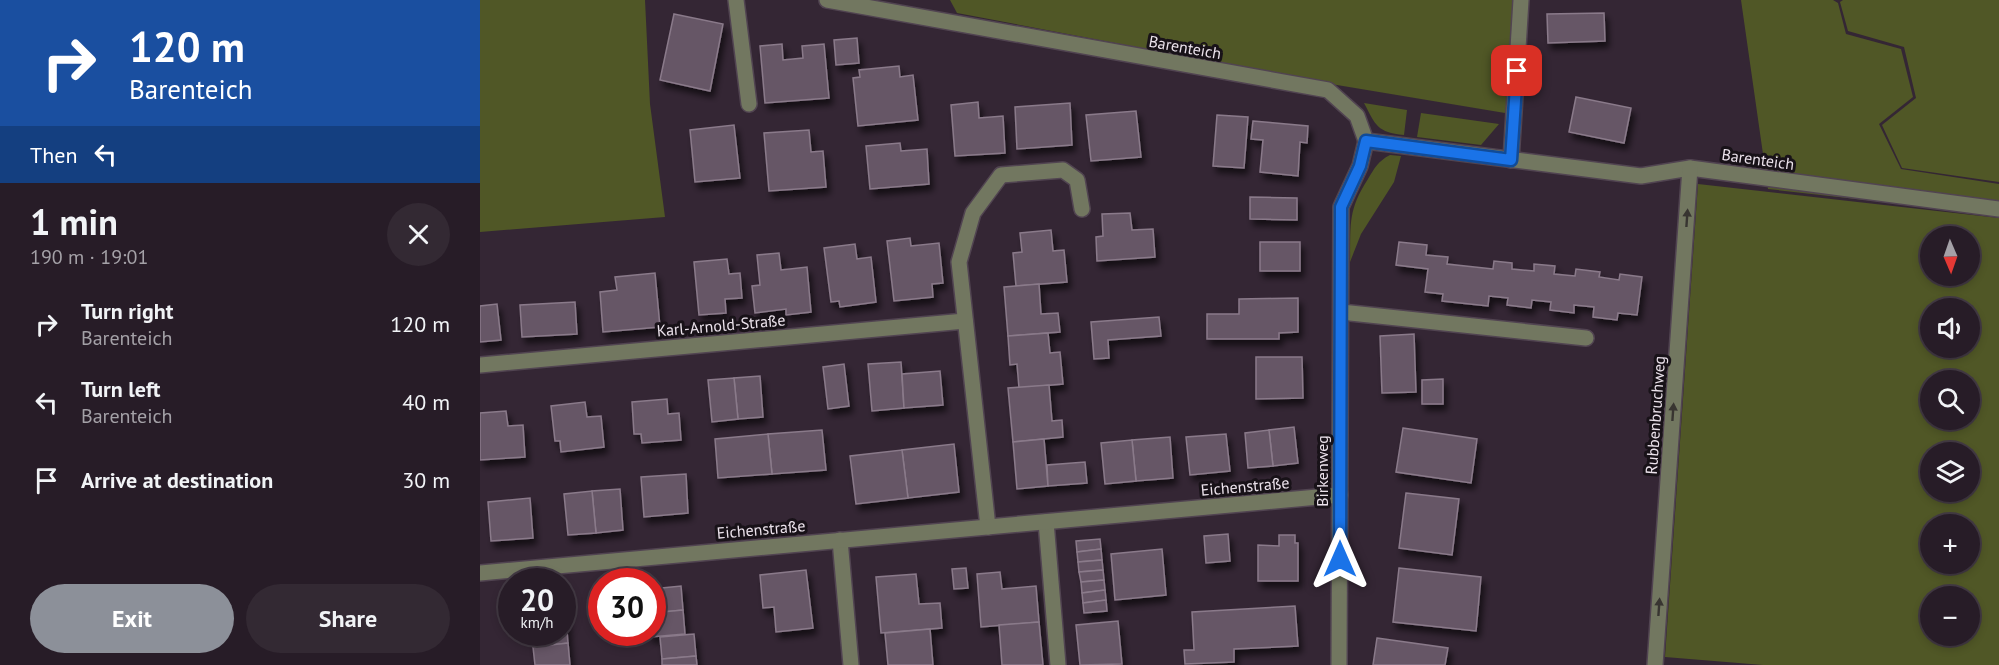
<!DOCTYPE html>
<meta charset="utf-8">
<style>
body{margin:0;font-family:"PT Sans",sans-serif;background:#332933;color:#f1f3f6;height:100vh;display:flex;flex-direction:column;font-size:22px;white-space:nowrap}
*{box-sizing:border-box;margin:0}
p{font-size:20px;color:#a4a1a7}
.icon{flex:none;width:33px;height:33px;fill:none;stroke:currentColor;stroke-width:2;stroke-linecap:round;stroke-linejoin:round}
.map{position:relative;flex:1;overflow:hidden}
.panel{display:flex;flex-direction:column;background:#271c27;width:480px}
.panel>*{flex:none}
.guide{background:#1a4fa0;color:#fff;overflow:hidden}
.needle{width:39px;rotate:178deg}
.buttons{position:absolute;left:1440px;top:226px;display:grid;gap:12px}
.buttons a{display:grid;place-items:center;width:60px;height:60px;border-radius:50%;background:#271c27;box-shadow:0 3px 9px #0003,0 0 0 2px #433a44;font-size:30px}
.speed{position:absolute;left:18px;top:568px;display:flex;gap:12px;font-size:30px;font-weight:700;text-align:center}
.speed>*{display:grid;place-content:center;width:78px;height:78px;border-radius:50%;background:#271c27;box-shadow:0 3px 9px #0003,0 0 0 2px #433a44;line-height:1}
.speed small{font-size:15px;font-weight:400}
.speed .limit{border:9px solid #d22;background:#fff;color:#111}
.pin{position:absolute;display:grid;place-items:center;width:51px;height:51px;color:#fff;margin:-26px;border-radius:12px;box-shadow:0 3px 9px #0006}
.me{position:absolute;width:66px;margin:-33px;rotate:0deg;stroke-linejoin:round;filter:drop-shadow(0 0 4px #0008)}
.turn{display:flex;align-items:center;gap:21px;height:126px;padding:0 30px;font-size:27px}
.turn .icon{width:78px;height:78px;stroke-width:2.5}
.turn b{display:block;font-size:42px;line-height:51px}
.then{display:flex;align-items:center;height:57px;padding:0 30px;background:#0003;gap:12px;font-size:22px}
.round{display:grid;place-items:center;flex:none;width:63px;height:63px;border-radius:32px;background:#332933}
.head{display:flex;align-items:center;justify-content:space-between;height:102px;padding:0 30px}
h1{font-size:36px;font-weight:700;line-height:45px}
.primary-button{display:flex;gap:12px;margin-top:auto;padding:12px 30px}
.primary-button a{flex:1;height:69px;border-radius:36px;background:#8c9099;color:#fff;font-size:24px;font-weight:700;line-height:69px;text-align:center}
.primary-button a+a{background:#332933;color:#f1f3f6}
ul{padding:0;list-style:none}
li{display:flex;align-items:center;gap:18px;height:78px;padding:0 30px}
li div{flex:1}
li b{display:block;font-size:22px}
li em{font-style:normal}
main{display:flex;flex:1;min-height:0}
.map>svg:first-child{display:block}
.green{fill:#505726;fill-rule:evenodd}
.building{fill:#665766;stroke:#8a7a8a;stroke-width:1.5;filter:url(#shadow)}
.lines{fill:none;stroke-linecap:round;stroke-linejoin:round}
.minor-casing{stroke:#514451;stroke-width:18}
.minor{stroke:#727760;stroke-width:15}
.oneway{fill:#383531}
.route-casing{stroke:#114b97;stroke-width:15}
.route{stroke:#1a73e8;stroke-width:10}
.labels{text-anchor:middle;stroke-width:6;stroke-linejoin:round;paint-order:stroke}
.street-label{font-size:16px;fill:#ebe2eb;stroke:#181218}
</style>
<main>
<section class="panel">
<div class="guide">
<div class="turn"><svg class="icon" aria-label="right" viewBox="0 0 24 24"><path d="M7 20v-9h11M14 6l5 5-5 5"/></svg><div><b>120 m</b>Barenteich</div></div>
<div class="then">Then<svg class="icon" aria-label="left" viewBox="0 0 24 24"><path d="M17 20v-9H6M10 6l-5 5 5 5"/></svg></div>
</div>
<div class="head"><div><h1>1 min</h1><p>190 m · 19:01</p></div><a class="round"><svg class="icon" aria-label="close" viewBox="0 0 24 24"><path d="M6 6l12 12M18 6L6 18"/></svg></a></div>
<ul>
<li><svg class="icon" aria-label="right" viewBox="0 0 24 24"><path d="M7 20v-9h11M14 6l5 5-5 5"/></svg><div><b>Turn right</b><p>Barenteich</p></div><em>120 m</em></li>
<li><svg class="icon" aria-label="left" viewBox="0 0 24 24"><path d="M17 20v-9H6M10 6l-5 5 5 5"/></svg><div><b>Turn left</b><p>Barenteich</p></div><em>40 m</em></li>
<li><svg class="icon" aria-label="arrive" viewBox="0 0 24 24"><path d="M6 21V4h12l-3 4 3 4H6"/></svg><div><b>Arrive at destination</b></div><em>30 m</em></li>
</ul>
<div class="primary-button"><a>Exit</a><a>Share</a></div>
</section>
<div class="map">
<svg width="1519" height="665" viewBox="0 0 1519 665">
<defs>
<filter id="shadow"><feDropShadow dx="3.5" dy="6" stdDeviation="3" flood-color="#0009"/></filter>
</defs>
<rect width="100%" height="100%" fill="#342634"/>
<g class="green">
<path d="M0,0H165L170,104L185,217L0,232Z"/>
<path d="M470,0H1038L1031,114L851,84L477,13Z"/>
<path d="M1261,0H1353L1358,3L1366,34L1421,49L1433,97L1399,124L1421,169L1519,184V215L1288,189Z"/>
<path d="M1363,0H1519V182L1422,168L1402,125L1436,98L1424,47L1368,31L1360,2Z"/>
<path d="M884,103L927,110L924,135C897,132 896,126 884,103Z"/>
<path d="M941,113L1019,124L1001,145L937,137Z"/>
<path d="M910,155L921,156L914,182L881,234L870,262C871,226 867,211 888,179C894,169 898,161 910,155Z"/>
<path d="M1218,184L1519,218V665H1283L1185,657ZM1450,237H1490V276H1450ZM1450,309H1490V348H1450ZM1450,381H1490V420H1450ZM1450,453H1490V492H1450ZM1450,525H1490V564H1450ZM1450,597H1490V636H1450Z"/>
</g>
<g class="building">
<path d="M1124,13L1125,41L1068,43L1067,14Z"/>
<path d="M194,14L243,24L230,91L180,80Z"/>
<path d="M377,38L379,63L356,65L354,40Z"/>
<path d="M302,44L303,60L323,58L322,46L344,44L349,98L285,103L280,46Z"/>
<path d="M419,66L420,77L433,75L438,120L378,126L373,78L380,77L379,70Z"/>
<path d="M1096,97L1151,108L1144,143L1089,132Z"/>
<path d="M498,102L499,118L523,116L525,153L475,156L471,105Z"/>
<path d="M590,103L592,145L537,149L535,107Z"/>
<path d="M656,111L661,157L611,161L606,115Z"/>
<path d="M737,115L768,117L764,168L733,166Z"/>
<path d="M773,121L828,126L827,143L820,142L818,176L780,172L783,140L771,139Z"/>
<path d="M254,125L260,178L215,182L210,130Z"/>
<path d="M329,130L331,152L343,151L346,187L289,191L284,133Z"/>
<path d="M420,143L421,151L447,149L449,184L390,189L386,146Z"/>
<path d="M770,197L817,198V220L770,219Z"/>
<path d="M650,213L652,230L673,229L675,257L617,261L616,237L623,236L622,214Z"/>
<path d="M571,230L573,251L584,250L587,282L536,286L533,253L542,252L540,233Z"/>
<path d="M430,238L431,246L459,243L463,283L452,284L453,297L414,301L407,241Z"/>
<rect x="780" y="242" width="40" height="29"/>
<path d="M919,242L947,245L946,255L968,257L967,264L1013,269L1014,261L1032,263V269L1054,271V264L1075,266L1074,274L1095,276L1096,269L1120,272L1119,277L1139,280L1140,274L1162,277L1157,315L1138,313L1137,320L1113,317L1114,307L1094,305V313L1070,310L1071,302L1052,300L1051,308L1027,305L1028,298L1009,296L1008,306L962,301L963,294L945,292L948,269L916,265Z"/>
<path d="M375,244L377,259L391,257L396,302L360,307L359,301L351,302L344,248Z"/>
<path d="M299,253L301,270L327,267L331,312L306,315V309L275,313L272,286L280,285L277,255Z"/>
<path d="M247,259L249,274L260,273L262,298L245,299L246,313L219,315L214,262Z"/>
<path d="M175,273L180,327L123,332L120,292L137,290L135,277Z"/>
<path d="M559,284L561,314L578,313L580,332L528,336L524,287Z"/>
<path d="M818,298V332L799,333V339H727V314H759V299Z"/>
<path d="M95,302L97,334L42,337L40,305Z"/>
<path d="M17,304L21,340L0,342V306Z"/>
<path d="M679,317L681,336L628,340L629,358L614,359L611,322Z"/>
<path d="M568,333L570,353L580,352L583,384L539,388L537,364L530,365L528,336Z"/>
<path d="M934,334L936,392L902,393L900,336Z"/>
<path d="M776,357H822L823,398L776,399Z"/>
<path d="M421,362L424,408L392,411L388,364Z"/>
<path d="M364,364L369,406L348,409L343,367Z"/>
<path d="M460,371L463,405L424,408L422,374Z"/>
<path d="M280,376L283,417L258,419L254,378Z"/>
<path d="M254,378L258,419L232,422L228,380Z"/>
<path d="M963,379V404H942V380Z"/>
<path d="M569,385L572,421L582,420L583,437L533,442L528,388Z"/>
<path d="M187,399L188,414L199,413L201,440L162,443L161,434H154L152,402Z"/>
<path d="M105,402L107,417L121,416L124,447L81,452L80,441H75L71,406Z"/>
<path d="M26,411L28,426L43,425L45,457L0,460V413Z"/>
<path d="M814,427L818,463L793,466L789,430Z"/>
<path d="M923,428L997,439L991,483L916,472Z"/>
<path d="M342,430L346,470L292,474L288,434Z"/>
<path d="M789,430L793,466L768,468L765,433Z"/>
<path d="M288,434L292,474L238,478L235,439Z"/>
<path d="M746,434L750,471L710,475L706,437Z"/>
<path d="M690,437L693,478L656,481L652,440Z"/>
<path d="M564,439L568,486L537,489L533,442Z"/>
<path d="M652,440L656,481L625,484L621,443Z"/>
<path d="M474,444L479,492L428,498L422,450Z"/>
<path d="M422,450L428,498L376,504L370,456Z"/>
<path d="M605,462L607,483L568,486L567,465Z"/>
<path d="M206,474L208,513L164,517L161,477Z"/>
<path d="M140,489L143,530L116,533L112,491Z"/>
<path d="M112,491L116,533L88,535L84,494Z"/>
<path d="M926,493L979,499L972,555L919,548Z"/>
<path d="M50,498L53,538L11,541L8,502Z"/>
<path d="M748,534L750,561L726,563L724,536Z"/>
<path d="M799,535H815V543H818V581H778V545L799,546Z"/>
<path d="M620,539L621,549L597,552L596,541Z"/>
<path d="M621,549L622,560L598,562L597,552Z"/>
<path d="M682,549L686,595L635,600L631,554Z"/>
<path d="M622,560L623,570L599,572L598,562Z"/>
<path d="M486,568L488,588L474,589L472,569Z"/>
<path d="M919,568L1001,577L996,631L913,622Z"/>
<path d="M326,570L333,628L296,632L294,607L283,608L280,575Z"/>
<path d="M623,570L624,580L601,582L599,572Z"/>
<path d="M520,572L522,589L556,586L559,622L501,627L497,574Z"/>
<path d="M436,574L439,604L460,603L462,628L401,633L396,577Z"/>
<path d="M624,580L625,590L602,593L601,582Z"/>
<path d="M201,586L203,610L172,613V589Z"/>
<path d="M625,590L626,600L603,603L602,593Z"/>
<path d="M626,600L627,611L604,613L603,603Z"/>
<path d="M815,606L818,646L754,649V662L705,664L704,650H714L712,612Z"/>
<path d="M203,610L205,634L170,637L169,633H172V613Z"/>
<path d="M82,619H86L88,643L53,647L52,633H82Z"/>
<path d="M638,621L642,664L600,665L596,625Z"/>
<path d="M559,622L563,665H522L519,625Z"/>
<path d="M450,629L453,665H408L405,633Z"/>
<path d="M214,634L216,656L182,659L180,637Z"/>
<path d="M897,638L968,648L965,665H893Z"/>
<path d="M88,643L90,665H55L53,647Z"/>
<path d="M216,656L217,665H182V659Z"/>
</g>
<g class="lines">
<defs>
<g id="minor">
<path d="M256,0L269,104"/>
<path d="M347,0L848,90L877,116L886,141L1161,176L1210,168L1519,209"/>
<path d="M1031,160L1041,0"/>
<path d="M861,312L1106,338"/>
<path d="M0,365L485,321"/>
<path d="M566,522L578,665"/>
<path d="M508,527L479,262L493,213L521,175L583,170L597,180L602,209"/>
<path d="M360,540L371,665"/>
<path d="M0,573L860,495"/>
<path d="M859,665L861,207L880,166L886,141"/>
<path d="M1175,665L1210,168"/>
</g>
</defs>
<use href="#minor" class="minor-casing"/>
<use href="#minor" class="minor"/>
</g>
<defs><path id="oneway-solid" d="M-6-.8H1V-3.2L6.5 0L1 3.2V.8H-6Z" transform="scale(1.5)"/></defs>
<g class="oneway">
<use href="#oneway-solid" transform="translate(1207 218) rotate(-86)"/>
<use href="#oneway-solid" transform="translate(1193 412) rotate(-86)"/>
<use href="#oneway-solid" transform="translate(1179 607) rotate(-86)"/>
</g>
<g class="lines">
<defs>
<path id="route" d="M860,559L861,207L880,166L886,141L1031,160L1037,71"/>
</defs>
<use href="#route" class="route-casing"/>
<use href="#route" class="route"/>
</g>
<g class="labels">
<g class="street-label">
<text transform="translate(705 47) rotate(10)" y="6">Barenteich</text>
<text transform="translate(1278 159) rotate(8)" y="6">Barenteich</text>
<text transform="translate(241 325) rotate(-5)" y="6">Karl-Arnold-Straße</text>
<text transform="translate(1175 415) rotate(-86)" y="6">Rubbenbruchweg</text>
<text transform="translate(842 471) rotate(-90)" y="6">Birkenweg</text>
<text transform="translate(765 486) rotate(-5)" y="6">Eichenstraße</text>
<text transform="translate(281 529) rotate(-5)" y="6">Eichenstraße</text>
</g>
</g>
</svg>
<div class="buttons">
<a><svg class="needle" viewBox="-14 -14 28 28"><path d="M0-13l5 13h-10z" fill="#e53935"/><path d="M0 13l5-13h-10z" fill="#a4a1a7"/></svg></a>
<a><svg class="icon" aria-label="sound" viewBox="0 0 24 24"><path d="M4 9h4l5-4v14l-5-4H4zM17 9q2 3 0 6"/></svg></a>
<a><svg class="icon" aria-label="search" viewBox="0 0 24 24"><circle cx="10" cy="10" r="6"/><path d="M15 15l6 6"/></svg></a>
<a><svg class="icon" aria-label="layers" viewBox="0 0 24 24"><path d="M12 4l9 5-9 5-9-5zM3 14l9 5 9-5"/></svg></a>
<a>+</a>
<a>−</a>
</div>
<div class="speed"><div>20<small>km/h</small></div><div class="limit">30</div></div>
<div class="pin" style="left:1037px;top:71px;background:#d93025"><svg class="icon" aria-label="arrive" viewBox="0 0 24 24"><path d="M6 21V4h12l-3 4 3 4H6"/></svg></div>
<svg class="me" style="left:860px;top:559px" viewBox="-20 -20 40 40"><path d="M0-17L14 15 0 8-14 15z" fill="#1a73e8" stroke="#fff" stroke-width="4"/></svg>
</div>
</main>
